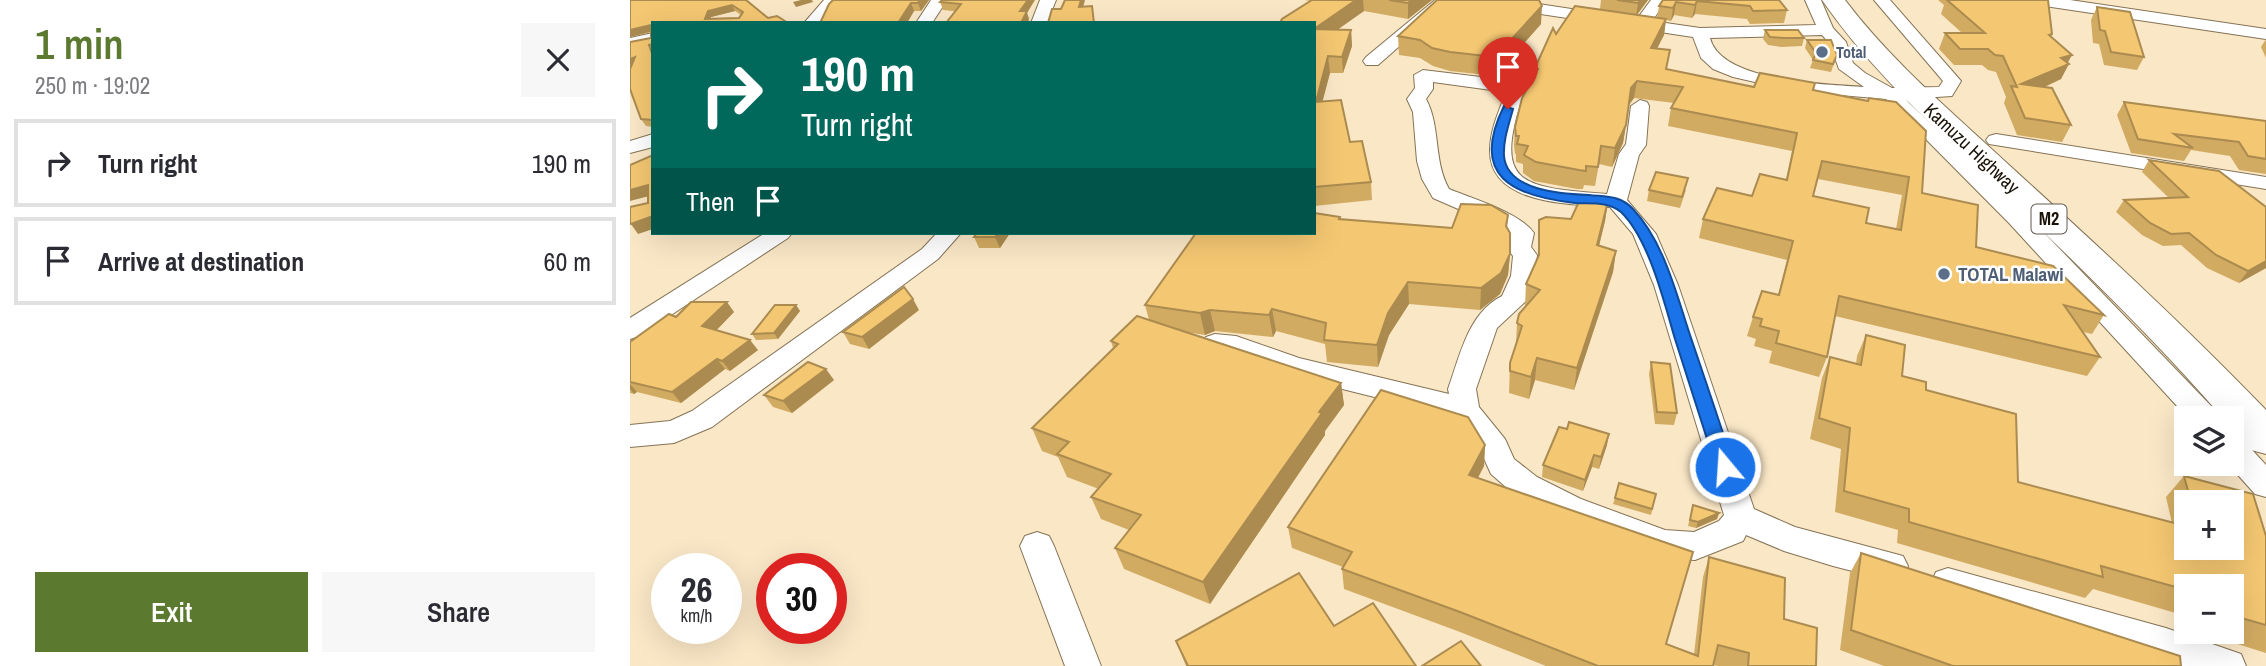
<!DOCTYPE html>
<meta charset="utf-8">
<style>
body{margin:0;font-family:"Archivo Narrow",sans-serif;background:#f7f7f7;color:#2b2b33;height:100vh;display:flex;flex-direction:column;font-size:26px;white-space:nowrap}
*{box-sizing:border-box;margin:0}
p{font-size:23px;color:#7c7c81}
.icon{flex:none;width:38px;height:38px;fill:none;stroke:currentColor;stroke-width:2;stroke-linecap:round;stroke-linejoin:round}
.map{position:relative;flex:1;overflow:hidden}
.panel{display:flex;flex-direction:column;background:#fff;width:630px}
.panel>*{flex:none}
.banner{position:absolute;left:21px;top:21px;width:665px;height:214px;border-radius:0px;box-shadow:0 7px 28px #0002;background:#00695c;color:#fff;overflow:hidden}
.controls{position:absolute;left:1544px;top:406px;display:grid;gap:14px}
.controls a{display:grid;place-items:center;width:70px;height:70px;border-radius:0px;background:#fff;box-shadow:0 7px 28px #0002;font-size:35px}
.speed{position:absolute;left:21px;top:553px;display:flex;gap:14px;font-size:35px;font-weight:700;text-align:center}
.speed>*{display:grid;place-content:center;width:91px;height:91px;border-radius:50%;background:#fff;box-shadow:0 7px 28px #0002;line-height:1}
.speed small{font-size:18px;font-weight:400}
.speed .limit{border:10px solid #d22;background:#fff;color:#111}
.pin{position:absolute;display:grid;place-items:center;width:60px;height:60px;color:#fff;margin:-72px -30px;border-radius:50% 50% 50% 0;rotate:-45deg;box-shadow:0 0 7px #0007}
.pin .icon{rotate:45deg}
.me{position:absolute;width:77px;margin:-38px;rotate:342deg;stroke-linejoin:round;filter:drop-shadow(0 0 5px #0008)}
.turn{display:flex;align-items:center;gap:24px;height:147px;padding:0 35px;font-size:32px}
.turn .icon{width:91px;height:91px;stroke-width:2.5}
.turn b{display:block;font-size:49px;line-height:60px}
.then{display:flex;align-items:center;height:66px;padding:0 35px;background:#0003;gap:14px;font-size:26px}
.round{display:grid;place-items:center;flex:none;width:74px;height:74px;border-radius:0px;background:#f7f7f7}
.summary{display:flex;align-items:center;justify-content:space-between;height:119px;padding:0 35px}
h1{font-size:42px;font-weight:600;line-height:52px;color:#5b7a2f}
.primary-button{display:flex;gap:14px;margin-top:auto;padding:14px 35px}
.primary-button a{flex:1;height:80px;border-radius:0px;background:#5b7a2f;color:#fff;font-size:28px;font-weight:600;line-height:80px;text-align:center}
.primary-button a+a{background:#f7f7f7;color:#2b2b33}
ul{padding:0;list-style:none}
li{display:flex;align-items:center;gap:21px;height:88px;margin:0 14px 10px;padding:0 21px;border:4px solid #e1e1e2;border-radius:0px}
li div{flex:1}
li b{display:block;font-size:26px}
li em{font-style:normal}
main{display:flex;flex:1;min-height:0}
.map>svg:first-child{display:block}
.lines{fill:none;stroke-linecap:round;stroke-linejoin:round}
.minor-casing{stroke:#847355;stroke-width:2}
.highway-casing{stroke:#847355;stroke-width:2}
.minor{fill:#fff;fill-rule:evenodd}
.highway{fill:#fff;fill-rule:evenodd}
.wall{fill:#d2ab62;fill-rule:evenodd}
.shaded-wall{fill:#ab8b50}
.building{fill:#f4c772;stroke:#ab8b50;stroke-width:2;fill-rule:evenodd}
.route{fill:#1a73e8;stroke:#114b97;stroke-width:2}
.service-dot{fill:#5c6f8a;stroke:#fff;stroke-width:2.5}
.labels{text-anchor:middle;stroke-width:5;stroke-linejoin:round;paint-order:stroke}
.far-service-label{font-size:16px;font-weight:bold;fill:#4e5e75;stroke:#fff;text-anchor:start}
.shield{fill:#fff;stroke:#5e5951;stroke-width:2}
.shield-label{font-size:18px;font-weight:bold;fill:#191207}
.street-label{font-size:19px;fill:#191207;stroke:#fff}
.service-label{font-size:19px;font-weight:bold;fill:#4e5e75;stroke:#fff;text-anchor:start}
</style>
<main>
<section class="panel">
<div class="summary"><div><h1>1 min</h1><p>250 m · 19:02</p></div><a class="round"><svg class="icon" aria-label="close" viewBox="0 0 24 24"><path d="M6 6l12 12M18 6L6 18"/></svg></a></div>
<ul>
<li><svg class="icon" aria-label="right" viewBox="0 0 24 24"><path d="M7 20v-9h11M14 6l5 5-5 5"/></svg><div><b>Turn right</b></div><em>190 m</em></li>
<li><svg class="icon" aria-label="arrive" viewBox="0 0 24 24"><path d="M6 21V4h12l-3 4 3 4H6"/></svg><div><b>Arrive at destination</b></div><em>60 m</em></li>
</ul>
<div class="primary-button"><a>Exit</a><a>Share</a></div>
</section>
<div class="map">
<svg width="1636" height="666" viewBox="0 0 1636 666">
<rect width="100%" height="100%" fill="#fae7c6"/>
<g class="lines">
<defs>
<g id="minor">
<path d="M194,0H210L191,23H174Z"/>
<path d="M301,0H317L302,23H286Z"/>
<path d="M410,0H426L417,23H401Z"/>
<path d="M805,0H822L748,65H736L733,61L736,57Z"/>
<path d="M843,0H882L1007,19L1021,0H1037L1022,21L1070,28L1186,25L1175,0H1191L1203,28L1216,42L1223,63L1235,73L1262,88L1309,87L1313,81L1244,0H1260L1331,81L1322,96L1276,99L1279,103L1395,213L1585,410L1589,418H1558L1379,223L1256,99L1164,91L1103,77L1083,69L1071,58L1063,37L851,5ZM1192,35L1200,44L1209,69L1234,87C1195,84 1091,82 1080,38Z"/>
<path d="M1400,0H1440L1636,29V39L1408,5Z"/>
<path d="M23,33V43L0,48V38Z"/>
<path d="M793,70L859,78L893,85L895,89C862,185 888,187 977,194L989,154L996,144L1001,106L1010,100L1017,102L1019,106L1016,145L1009,155L997,200L1026,234L1048,285L1124,509L1165,527L1273,556L1278,566L1273,576L1261,581L1203,566L1154,551L1116,535L1113,541L1065,560L1034,558L1022,554L929,517L885,495L861,474L851,452L825,417L664,377L603,354L576,349L572,343L576,337L585,334L606,336L669,358L819,394L818,389C830,356 838,313 872,296L881,276L883,256L877,248L880,235L865,225L803,198L792,179L787,161L783,112L777,99L785,88L784,75ZM803,82L876,92C869,111 860,130 860,150C859,205 941,204 980,207L1003,234L1024,285L1094,515L1089,521L1064,532L1035,530L951,499L907,477L884,459L875,439L849,407L846,389L867,328L896,301L905,276L907,255L901,247L904,233C889,212 843,199 819,189C803,160 811,127 796,99L803,89Z"/>
<path d="M23,134V147L0,153V141Z"/>
<path d="M1366,134L1636,177V189L1359,144L1356,140L1359,136Z"/>
<path d="M135,233H162L158,238L9,336L0,339V318Z"/>
<path d="M307,233H331L308,259L82,427L44,443L0,447V425L40,421L62,411L292,249Z"/>
<path d="M1601,436L1612,439L1636,465V497L1625,494L1598,464H1601Z"/>
<path d="M407,532L419,536L424,546L471,666H435L390,546L395,536Z"/>
<path d="M1318,568L1536,628L1611,654L1616,666H1548L1318,598L1306,594L1301,583L1306,572Z"/>
</g>
<path id="highway" d="M1192,0H1215C1262,62 1322,112 1379,165C1467,245 1554,325 1636,410V454L1621,450L1601,427V418H1593C1520,334 1439,256 1358,179C1299,122 1239,68 1192,0Z"/>
</defs>
<use href="#minor" class="minor-casing"/>
<use href="#highway" class="highway-casing"/>
<use href="#minor" class="minor"/>
<use href="#highway" class="highway"/>
</g>
<g class="wall">
<path d="M0,0H116L138,18L147,16L158,23H23V127L16,126L11,119L0,89V69L1,66H0V42L21,38V32L0,37ZM105,11L111,15L109,18L81,19V17Z"/>
<path d="M203,0H299L291,11H284L277,23H190Z"/>
<path d="M312,0L397,13L399,19L313,10L310,2Z"/>
<path d="M674,0H802L778,19L734,11L707,29L721,30L722,46L713,73H700L692,101L720,142L741,182L742,200L684,206V23L681,1Z"/>
<path d="M971,0H1018L1007,15L1027,18L1029,6L1033,0H1149L1157,10L1154,23L1120,24L1117,19L1065,14L1062,18L1044,15L1041,21L1036,20L1034,35L1027,49L1036,70L1124,87L1183,90L1238,101L1292,193L1346,247L1474,315L1462,334L1453,332L1470,357L1457,376L1205,316L1197,357L1189,377L1139,363L1142,351L1124,346L1126,339L1117,336L1123,317L1148,295L1157,260L1069,238L1073,219L1156,179L1162,151L1038,126L1041,108L1044,103L1004,98L999,105L993,143L982,167L969,164L965,186L954,185L953,189H947L904,181L893,173V164L886,162V154H885L884,145L885,127L905,75V68L926,34L970,9ZM1188,179L1272,195L1266,229L1236,223L1183,196Z"/>
<path d="M1308,0H1418L1422,34L1421,37L1438,63L1431,79L1415,87L1441,125L1432,142L1387,135L1374,103L1376,97L1366,72L1358,70L1352,65H1324L1309,49L1315,33H1332L1311,14L1314,5Z"/>
<path d="M1467,7L1514,57L1507,70L1474,65L1469,44L1463,43L1461,20Z"/>
<path d="M911,24L867,74L856,75L820,71L803,66L790,58L769,55L768,36Z"/>
<path d="M1135,30L1174,38L1172,46L1151,47L1138,45L1133,39Z"/>
<path d="M1636,39V58L1631,47Z"/>
<path d="M1177,40L1207,55L1201,72L1180,68L1183,60L1175,48Z"/>
<path d="M1494,102L1636,121V174L1609,170L1600,156L1561,150L1554,161L1501,153L1487,115Z"/>
<path d="M1519,160L1636,268L1609,283L1577,268L1551,245L1533,246L1512,235L1486,212L1494,200L1539,198L1512,172Z"/>
<path d="M1019,190H1056L1050,208L1017,201Z"/>
<path d="M978,201L975,221L969,246L986,251L983,272L944,390L905,380L899,399L879,393L880,363L886,345L887,323L896,306H895L896,284L908,259L909,220L941,219Z"/>
<path d="M878,215L877,229L880,254L878,275L870,294L850,310L779,304L759,335L748,367L697,362L695,344L646,331L643,337L585,331L575,335L555,332L711,383L714,405L695,431V435L580,604L494,569L485,548L499,530L471,519L461,497L469,489L437,477L428,457L412,451L402,428L483,348L481,341L519,320L515,305L710,219L822,228Z"/>
<path d="M380,233L370,248H349L344,237Z"/>
<path d="M166,305L170,311L148,339L126,340L122,334Z"/>
<path d="M289,310L239,349L220,344L213,332Z"/>
<path d="M104,312L86,330L128,350L100,371L95,369L51,403L7,392L4,394L0,393V342L46,317Z"/>
<path d="M1236,335L1275,345L1272,376L1296,382V390L1386,414L1388,482L1542,523L1536,497L1554,476L1623,494L1636,536V653L1582,636V632H1601V586H1556V616L1463,589L1455,598L1267,543L1268,530L1205,512L1211,449L1180,439L1192,378L1200,357L1226,364L1227,356ZM1556,502H1601V548H1556Z"/>
<path d="M1021,362L1047,413L1044,425L1025,424L1019,374Z"/>
<path d="M204,380L162,413L143,407L134,395Z"/>
<path d="M855,445L854,466L848,478L1036,644L1064,654L1073,577L1079,557L1154,619L1186,666H1088L1083,665V666H916L830,632L714,589L712,569L713,567L662,548L658,527Z"/>
<path d="M977,445L969,469L962,467L953,491L912,477L913,465Z"/>
<path d="M1026,494L1021,515L983,504L985,498Z"/>
<path d="M1063,505L1089,513L1087,519L1066,528L1058,526Z"/>
<path d="M1231,553L1551,666H1254L1210,650L1220,573Z"/>
<path d="M546,641L786,666H556Z"/>
</g>
<g class="shaded-wall">
<path d="M171,0H182L183,2L166,7L163,2Z"/>
<path d="M290,0H299L291,11L288,3Z"/>
<path d="M398,0H405L397,13L399,19L398,23H391L390,11Z"/>
<path d="M451,0H455L451,15L449,7Z"/>
<path d="M726,0H733L734,11L686,45L684,29Z"/>
<path d="M782,0H802L778,19V3Z"/>
<path d="M1010,0H1018L1006,16L1008,3Z"/>
<path d="M1067,1L1065,14L1062,18L1065,5Z"/>
<path d="M1046,2L1044,15L1041,21L1043,8Z"/>
<path d="M281,3L284,11L277,23H268Z"/>
<path d="M102,5L105,11L81,17L79,23L75,19L78,11Z"/>
<path d="M912,6L911,24L867,74L856,75V56Z"/>
<path d="M1036,19L1034,35L1018,65L1021,48Z"/>
<path d="M21,25L23,31L0,37V30Z"/>
<path d="M721,30L722,46L713,73L712,57Z"/>
<path d="M1442,55L1437,64H1439L1431,79L1387,99L1391,84L1431,58Z"/>
<path d="M698,56L700,73L688,119L686,102Z"/>
<path d="M5,57L10,64L0,66V59Z"/>
<path d="M1007,81L1004,98L998,106L1001,88Z"/>
<path d="M996,125L993,143L982,167L985,148Z"/>
<path d="M18,185L23,195L0,201V190Z"/>
<path d="M978,201L975,221L964,266L967,245Z"/>
<path d="M23,216V229L8,234L1,224Z"/>
<path d="M368,233H380L370,248L365,237Z"/>
<path d="M986,251L983,272L944,390L947,368Z"/>
<path d="M880,254L878,275L870,294L850,310L851,288Z"/>
<path d="M1636,261V268L1609,283L1618,271Z"/>
<path d="M778,282L779,304L759,335L748,367L747,345L758,313Z"/>
<path d="M283,299L289,310L239,349L232,337Z"/>
<path d="M97,302L104,312L80,337L72,326Z"/>
<path d="M166,305L170,311L148,339L144,333Z"/>
<path d="M642,309L646,331L643,337L639,315Z"/>
<path d="M580,310L585,331L575,335L570,313Z"/>
<path d="M120,340L128,350L100,371L92,361Z"/>
<path d="M907,358L905,380L899,399L901,377Z"/>
<path d="M87,359L95,369L51,403L42,392Z"/>
<path d="M196,369L204,380L162,413L153,401Z"/>
<path d="M711,383L714,405L695,431V435L580,604L573,582L689,412Z"/>
<path d="M0,384L7,392L4,394L0,389Z"/>
<path d="M979,434L977,445L969,469L971,457Z"/>
<path d="M855,445L854,466L838,496L839,475Z"/>
<path d="M964,455L962,467L953,491L955,480Z"/>
<path d="M1089,513L1087,519L1066,528L1068,522Z"/>
</g>
<g class="building">
<path d="M0,0H116L138,18L147,16L158,23H23V44L19,45L23,56V120L11,119L0,89V69L5,57L0,59V42L21,38V25L0,30ZM102,5L113,12L109,18L75,19L78,11Z"/>
<path d="M203,0H290L288,3H281L268,23H190L199,4Z"/>
<path d="M312,0H398L390,11H397L391,23H316L331,4L310,2Z"/>
<path d="M435,0H451L449,7L462,6L464,23H418L422,9H431Z"/>
<path d="M682,0H726L684,29L721,30L712,57L698,56L686,102L711,100L720,142L732,141L741,182L684,187V23H650L652,19Z"/>
<path d="M759,0H782L778,3Z"/>
<path d="M807,0H909L912,6L867,55L856,56L820,52L802,48L790,40L768,36Z"/>
<path d="M987,0H1010L1008,3Z"/>
<path d="M1033,0H1149L1157,10L1123,11L1120,6L1067,1L1065,5L1046,2L1043,8L1029,6Z"/>
<path d="M1317,0H1418L1422,34L1419,35L1442,55L1431,58L1439,64L1391,84L1422,88L1441,125L1395,118L1381,86L1387,87L1373,56L1365,55L1358,49H1330L1315,33H1355Z"/>
<path d="M945,6L1036,19L1021,48L1040,50L1036,69L1124,87L1130,73L1185,83L1183,90L1238,101L1239,98L1266,102L1296,131L1292,193L1348,205L1346,247L1423,266L1474,315L1434,305L1470,357L1209,296L1197,357L1146,343L1149,331L1130,326L1132,319L1123,317L1132,291L1149,295L1163,241L1073,219L1087,188L1122,196L1130,174L1157,180L1167,133L1041,108L1053,87L1007,81L1001,88L996,125L985,148L971,146L968,167L956,166V171L949,170L906,162L894,155L898,146L887,144L889,136H886L885,127L892,98L908,69L905,68L923,28L926,34ZM1192,161L1279,177L1271,230L1236,223L1239,208L1183,196Z"/>
<path d="M1467,7L1500,12L1514,57L1481,52L1475,31L1470,30Z"/>
<path d="M1135,30H1168L1174,38H1153L1140,37Z"/>
<path d="M1177,40H1201L1207,55L1203,64L1183,60L1186,53Z"/>
<path d="M1494,102L1636,121V159L1618,156L1609,142L1544,134L1563,148L1508,139Z"/>
<path d="M23,155V216L1,224L0,223V207L18,203V185L0,190V165Z"/>
<path d="M1519,160L1589,171L1636,207V261L1618,271L1586,255L1559,233L1541,234L1520,223L1494,200L1558,197Z"/>
<path d="M1026,172L1058,178L1052,197L1019,190Z"/>
<path d="M952,195L978,201L967,245L986,251L947,368L907,358L901,377L880,371V363L892,326L887,323L889,314L910,290L896,284L909,255V220L916,217L941,219Z"/>
<path d="M831,204L861,205L878,215L876,226L880,233V254L871,273L851,288L778,282L758,313L747,345L694,340L696,323L642,309L639,315L580,310L570,313L515,305L566,233H684V213L710,217L709,219L822,228Z"/>
<path d="M347,233H368L365,237H344Z"/>
<path d="M274,287L283,299L232,337L213,332Z"/>
<path d="M61,302H97L72,326L120,340L92,361L87,359L42,392L0,382V342L39,314L46,317Z"/>
<path d="M145,305H166L144,333L122,334Z"/>
<path d="M507,316L711,383L689,412L692,413L573,582L485,548L511,515L461,497L481,474L427,454L439,442L402,428L488,344L481,341Z"/>
<path d="M1236,335L1275,345L1272,376L1296,382V390L1386,414L1388,482L1556,526V548H1601V502H1561L1554,476L1623,494L1636,536V625L1604,616L1602,603H1601V586H1556V590L1471,566L1473,577L1279,522V509L1214,491L1220,428L1189,418L1200,357L1231,365Z"/>
<path d="M178,362L196,369L153,401L134,395Z"/>
<path d="M1021,362L1040,364L1047,413L1027,412Z"/>
<path d="M751,390L838,417L855,445L839,475L1063,552L1036,644L1068,656L1079,557L1155,578L1154,619L1187,628L1186,666H1118L1119,653L1088,645L1083,666H968L830,612L712,569L722,552L658,527Z"/>
<path d="M939,422L979,434L971,457L964,455L955,480L913,465L929,427L937,429Z"/>
<path d="M989,483L1026,494L1022,509L985,498Z"/>
<path d="M1063,505L1089,513L1068,522L1060,520Z"/>
<path d="M1231,553L1550,656L1551,666H1323L1221,630Z"/>
<path d="M669,573L704,626L743,603L786,666H558L546,641Z"/>
<path d="M831,641L851,666H792Z"/>
</g>
<path class="route" d="M874,106L883,109C879,124 873,140 874,156C877,191 932,194 959,195C976,197 990,195 1003,209C1034,242 1046,293 1060,335C1075,379 1090,423 1104,467L1102,472L1095,474L1088,472L1086,467C1072,424 1059,382 1045,339C1034,302 1019,239 991,212C978,201 961,204 945,203C883,196 839,177 874,106Z"/>
<g class="service-dot">
<circle cx="1192" cy="52" r="7"/>
<circle cx="1314" cy="274" r="7"/>
</g>
<g class="labels">
<g class="far-service-label">
<text x="1206" y="58">Total</text>
</g>
<rect class="shield" x="1401.5" y="204.5" width="35" height="29" rx="5"/>
<g class="shield-label">
<text x="1419" y="225">M2</text>
</g>
<g class="street-label">
<text transform="translate(1342 148) rotate(43)" y="7">Kamuzu Highway</text>
</g>
<g class="service-label">
<text x="1328" y="281">TOTAL Malawi</text>
</g>
</g>
</svg>
<div class="controls">
<a><svg class="icon" aria-label="layers" viewBox="0 0 24 24"><path d="M12 4l9 5-9 5-9-5zM3 14l9 5 9-5"/></svg></a>
<a>+</a>
<a>−</a>
</div>
<div class="speed"><div>26<small>km/h</small></div><div class="limit">30</div></div>
<div class="pin" style="left:878px;top:109px;background:#d93025"><svg class="icon" aria-label="arrive" viewBox="0 0 24 24"><path d="M6 21V4h12l-3 4 3 4H6"/></svg></div>
<svg class="me" style="left:1095px;top:467px" viewBox="-20 -20 40 40"><circle r="17" fill="#1a73e8" stroke="#fff" stroke-width="3"/><path d="M0-11L8 9 0 5-8 9z" fill="#fff"/></svg>
<div class="banner">
<div class="turn"><svg class="icon" aria-label="right" viewBox="0 0 24 24"><path d="M7 20v-9h11M14 6l5 5-5 5"/></svg><div><b>190 m</b>Turn right</div></div>
<div class="then">Then<svg class="icon" aria-label="arrive" viewBox="0 0 24 24"><path d="M6 21V4h12l-3 4 3 4H6"/></svg></div>
</div>
</div>
</main>
